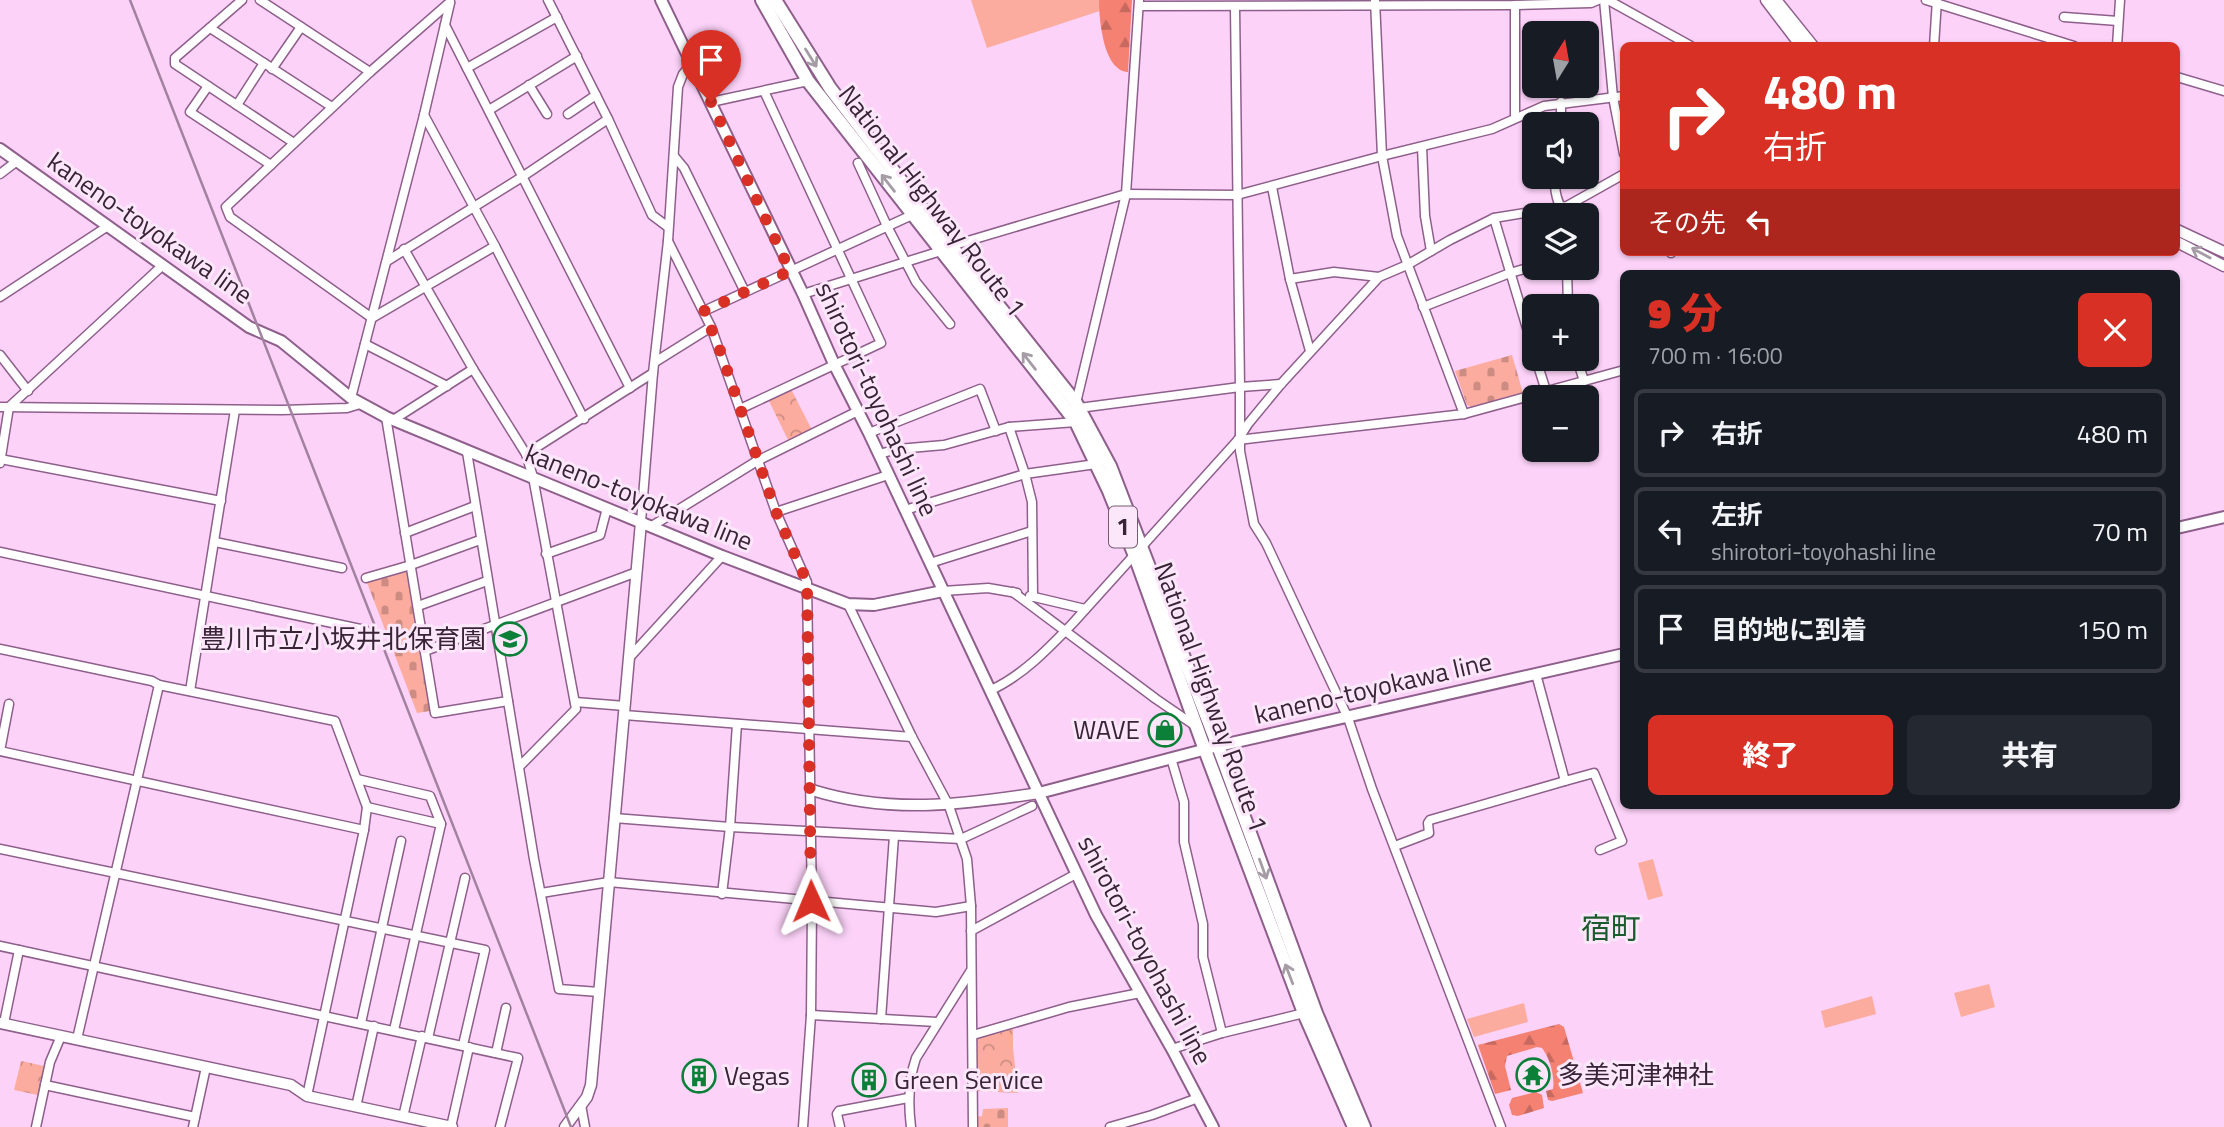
<!DOCTYPE html>
<html lang="ja">
<meta charset="utf-8">
<style>
body{margin:0;font-family:"Titillium Web","Noto Sans JP",sans-serif;background:#242831;color:#f1f3f6;height:100vh;display:flex;flex-direction:column;font-size:26px;white-space:nowrap}
*{box-sizing:border-box;margin:0}
p{font-size:23px;color:#9ea1a6}
.icon{flex:none;width:38px;height:38px;fill:none;stroke:currentColor;stroke-width:2;stroke-linecap:round;stroke-linejoin:round}
.map{position:relative;flex:1;overflow:hidden}
.sheet{position:absolute;left:1620px;top:270px;width:560px;height:539px;display:flex;flex-direction:column;background:#171b24;border-radius:10px;box-shadow:0 2px 5px #0004}
.sheet>*{flex:none}
.top-card{position:absolute;left:1620px;top:42px;width:560px;height:214px;border-radius:10px;box-shadow:0 2px 5px #0004;background:#d93025;color:#fff;overflow:hidden}
.needle{width:46px;rotate:11deg}
.buttons{position:absolute;left:1522px;top:21px;display:grid;gap:14px}
.buttons a{display:grid;place-items:center;width:77px;height:77px;border-radius:10px;background:#171b24;box-shadow:0 2px 5px #0004;font-size:35px}
.pin{position:absolute;display:grid;place-items:center;width:60px;height:60px;color:#fff;margin:-72px -30px;border-radius:50% 50% 50% 0;rotate:-45deg;box-shadow:0 0 7px #0007}
.pin .icon{rotate:45deg}
.me{position:absolute;width:77px;margin:-38px;rotate:359deg;stroke-linejoin:round;filter:drop-shadow(0 0 5px #0008)}
.turn{display:flex;align-items:center;gap:24px;height:147px;padding:0 28px;font-size:32px}
.turn .icon{width:91px;height:91px;stroke-width:2.5}
.turn b{display:block;font-size:49px;line-height:60px}
.then{display:flex;align-items:center;height:66px;padding:0 28px;background:#0003;gap:14px;font-size:26px}
.round{display:grid;place-items:center;flex:none;width:74px;height:74px;border-radius:10px;background:#242831}
.headline{display:flex;align-items:center;justify-content:space-between;height:119px;padding:0 28px}
h1{font-size:42px;font-weight:800;line-height:52px;color:#d93025}
.primary-button{display:flex;gap:14px;margin-top:auto;padding:14px 28px}
.primary-button a{flex:1;height:80px;border-radius:10px;background:#d93025;color:#fff;font-size:28px;font-weight:800;line-height:80px;text-align:center}
.primary-button a+a{background:#242831;color:#f1f3f6}
ul{padding:0;list-style:none}
li{display:flex;align-items:center;gap:21px;height:88px;margin:0 14px 10px;padding:0 14px;border:4px solid #363941;border-radius:10px}
li div{flex:1}
li b{display:block;font-size:26px}
li em{font-style:normal}
.map>svg:first-child{display:block}
.green{fill:#fcac9f}
.forest{fill:url(#forest-firs)}
.cemetery{fill:url(#cemetery-stones)}
.park{fill:url(#park-crowns)}
.lines{fill:none;stroke-linecap:round;stroke-linejoin:round}
.minor-casing{stroke:#8e5f8b;stroke-width:11}
.tertiary-casing{stroke:#8e5f8b;stroke-width:13}
.secondary-casing{stroke:#8e5f8b;stroke-width:14}
.trunk-casing{stroke:#8e5f8b;stroke-width:16}
.minor{stroke:#fff;stroke-width:8}
.tertiary{stroke:#fff;stroke-width:10}
.secondary{stroke:#fff;stroke-width:10}
.trunk{stroke:#fff;stroke-width:12}
.rail{stroke:#a2829f;stroke-width:2.5}
.oneway{stroke:#a59ca5}
.route{stroke:#d93025;stroke-width:12;stroke-dasharray:0 21.6}
.labels{text-anchor:middle;stroke-width:6;stroke-linejoin:round;paint-order:stroke}
.shield{fill:#fce7fa;stroke:#735e71;stroke-width:2}
.shield-label{font-size:24px;font-weight:bold;fill:#382436}
.street-label{font-size:26px;fill:#382436;stroke:#fce7fa}
.poi-label{font-size:26px;fill:#382436;stroke:#fce7fa;text-anchor:start}
.quarter-label{font-size:30px;fill:#1b5b2d;stroke:#fce7fa}
</style>
<div class="map">
<svg width="2224" height="1127" viewBox="0 0 2224 1127">
<defs>
<pattern id="forest-firs" width="22" height="20" patternUnits="userSpaceOnUse" patternTransform="scale(1.75)"><rect width="22" height="20" fill="#f48171"/><path d="M5 1l3.5 6h-7zM16 11l3.5 6h-7z" fill="#c7695e"/></pattern>
<pattern id="cemetery-stones" width="16" height="16" patternUnits="userSpaceOnUse" patternTransform="scale(1.75)"><rect width="16" height="16" fill="#fcac9f"/><path d="M2 7V4a2 2 0 0 1 4 0v3zM10 15v-3a2 2 0 0 1 4 0v3z" fill="#cd8c82"/></pattern>
<pattern id="park-crowns" width="20" height="18" patternUnits="userSpaceOnUse" patternTransform="scale(1.75)"><rect width="20" height="18" fill="#fcac9f"/><path d="M2 6a3 3 0 1 1 6 0M12 15a3 3 0 1 1 6 0" fill="none" stroke="#cd8c82"/></pattern>
</defs>
<rect width="100%" height="100%" fill="#fcd2f8"/>
<g class="green">
<path d="M971,0H1133L987,48Z"/>
<path d="M1653,859L1663,896L1648,900L1638,863Z"/>
<path d="M1989,984L1995,1007L1961,1017L1954,993Z"/>
<path d="M1872,996L1876,1014L1825,1028L1821,1011Z"/>
<path d="M1524,1003L1528,1022L1474,1037L1467,1019Z"/>
</g>
<g class="forest">
<path d="M1099,0H1132L1128,72C1103,71 1099,19 1099,0Z"/>
<path d="M1559,1024L1564,1027L1583,1093L1552,1101L1548,1100L1546,1091L1553,1089C1555,1077 1550,1058 1542,1048L1537,1047L1507,1056L1505,1066L1511,1090L1495,1094L1478,1045Z"/>
<path d="M1536,1092L1542,1095L1544,1108L1518,1116L1512,1115L1509,1105L1512,1098Z"/>
</g>
<g class="cemetery">
<path d="M1512,355L1523,393L1471,407L1467,405L1455,371Z"/>
<path d="M407,569L410,571L432,708L430,711L417,713L366,580Z"/>
<path d="M1008,1108V1127H976V1117L982,1116L983,1109Z"/>
</g>
<g class="park">
<path d="M791,389L812,430L789,442L768,399Z"/>
<path d="M1013,1027V1048L1018,1093L976,1091V1039L978,1036Z"/>
<path d="M21,1061L44,1066L38,1095L14,1090Z"/>
</g>
<g class="lines">
<defs>
<g id="minor">
<path d="M242,0L175,58V64L294,143"/>
<path d="M260,0L370,72"/>
<path d="M548,0L608,119L652,215L668,227"/>
<path d="M1375,0L1382,156L1397,236L1464,414"/>
<path d="M1604,0L1613,97L1624,154"/>
<path d="M1608,0L1691,46"/>
<path d="M1926,0L2074,46"/>
<path d="M450,2L370,72L226,207L230,217L372,318L495,246L584,419"/>
<path d="M1515,5V118"/>
<path d="M1139,6L1515,5L1591,3L1598,0"/>
<path d="M1235,7L1240,387V451L1254,524L1266,543L1348,718L1372,789L1501,1127"/>
<path d="M2064,17L2118,21"/>
<path d="M445,25L630,388"/>
<path d="M210,28L332,107"/>
<path d="M1934,46L1937,0"/>
<path d="M2117,46L2120,0"/>
<path d="M467,68L557,17"/>
<path d="M272,69L301,27"/>
<path d="M2177,77L2224,91"/>
<path d="M529,85L547,114"/>
<path d="M208,86L190,112L271,165"/>
<path d="M711,102L808,81"/>
<path d="M237,105L264,63"/>
<path d="M489,110L577,56"/>
<path d="M568,114L596,95"/>
<path d="M424,115L495,246"/>
<path d="M1561,124V102"/>
<path d="M1422,147L1425,216L1431,251"/>
<path d="M674,156L684,168L745,292"/>
<path d="M858,163L887,226L916,282L950,324"/>
<path d="M0,174L17,161"/>
<path d="M1556,177C1553,189 1558,205 1565,215"/>
<path d="M1272,187L1290,279L1310,351"/>
<path d="M1494,218L1535,355"/>
<path d="M668,241L711,327L776,512L807,582L812,907L811,1015L803,1127"/>
<path d="M951,246L1126,194L1237,195L1382,156L1492,129L1544,106L1624,96"/>
<path d="M404,249L473,369L526,454L533,477L576,709L519,767"/>
<path d="M1671,253V252"/>
<path d="M387,261L522,177L608,119"/>
<path d="M1567,268L1568,306"/>
<path d="M1290,279L1334,272L1379,277"/>
<path d="M803,294L941,251"/>
<path d="M0,297L108,226"/>
<path d="M1423,307L1510,273L1535,266"/>
<path d="M704,311L912,215"/>
<path d="M365,344L447,386"/>
<path d="M0,355L28,391"/>
<path d="M1536,359L1546,391"/>
<path d="M1577,359L1584,381"/>
<path d="M655,362L711,327"/>
<path d="M351,398L424,115L450,3"/>
<path d="M1076,403L1126,194L1139,0"/>
<path d="M0,407L282,410L347,408L360,404"/>
<path d="M1079,408L1240,387L1281,384"/>
<path d="M740,409L881,343L764,91"/>
<path d="M386,417L435,713L508,701"/>
<path d="M393,420L473,369"/>
<path d="M1009,427L1025,474L1032,502L1033,597"/>
<path d="M869,433L980,389L996,431"/>
<path d="M1238,440L1464,414L1624,370"/>
<path d="M467,452L534,859L559,989L599,992"/>
<path d="M526,454L653,373"/>
<path d="M879,454L898,449L944,445L1009,427L1076,422"/>
<path d="M0,459L221,501"/>
<path d="M0,463L9,407L163,265"/>
<path d="M905,510L1025,474L1096,464"/>
<path d="M776,512L888,475"/>
<path d="M641,522L653,373L668,241L678,87L683,74L692,63"/>
<path d="M652,526L757,461L858,411"/>
<path d="M405,533L475,506"/>
<path d="M215,542L342,568"/>
<path d="M0,552L365,630"/>
<path d="M546,554L600,535L607,508"/>
<path d="M930,563L1032,531"/>
<path d="M366,578L411,565L480,540"/>
<path d="M943,591L988,588L1017,593"/>
<path d="M1013,592L1156,699L1194,725"/>
<path d="M1030,596L1085,609"/>
<path d="M848,604L912,737L949,806L967,859L971,906L973,1127"/>
<path d="M418,606L487,581"/>
<path d="M0,649L152,681L159,685L335,721L367,807L364,830L307,1096"/>
<path d="M425,651L637,572"/>
<path d="M629,658L722,556"/>
<path d="M1536,674L1565,781L1594,773L1622,841L1600,850"/>
<path d="M991,690C1022,676 1049,648 1073,623L1238,440L1248,424L1281,384L1379,277L1407,265L1450,240L1494,218L1567,206L1624,174"/>
<path d="M190,691L235,410"/>
<path d="M575,702L625,706"/>
<path d="M9,704L0,751L364,830"/>
<path d="M624,715L912,737"/>
<path d="M1171,758L1184,802V842L1203,924V957L1222,1033"/>
<path d="M357,779L430,796L441,824L394,1030"/>
<path d="M367,807L441,824"/>
<path d="M614,818L730,827L961,839L1032,806"/>
<path d="M1395,846L1429,833L1428,823L1430,820L1565,781"/>
<path d="M0,849L485,950L463,1045"/>
<path d="M541,893L609,882L936,912L971,906"/>
<path d="M722,894L730,827L737,724"/>
<path d="M971,931L1076,874"/>
<path d="M0,946L518,1058L500,1127"/>
<path d="M811,1015L937,1022"/>
<path d="M881,1019L894,836"/>
<path d="M4,1023L19,950"/>
<path d="M361,1023L401,841"/>
<path d="M973,1035L1069,1007L1140,993"/>
<path d="M428,1038L465,878"/>
<path d="M77,1039L159,685"/>
<path d="M1172,1049L1222,1033L1304,1013"/>
<path d="M496,1053L506,1008"/>
<path d="M45,1085L195,1117"/>
<path d="M581,1105L585,1127"/>
<path d="M356,1107L374,1026"/>
<path d="M403,1117L422,1036"/>
<path d="M36,1127L50,1062L61,1036"/>
<path d="M193,1127L206,1067"/>
<path d="M451,1127L469,1047"/>
<path d="M840,1127L837,1114L839,1111L908,1098"/>
<path d="M911,1127C908,1103 908,1081 916,1058L970,972"/>
<path d="M1110,1127L1152,1115L1198,1098"/>
</g>
<g id="tertiary">
<path d="M1766,0L1801,46"/>
<path d="M1776,0L1813,46"/>
<path d="M2177,230L2224,252"/>
<path d="M2177,242L2224,266"/>
<path d="M812,790C889,814 960,805 1039,793"/>
<path d="M0,1023L291,1085L307,1096L452,1127"/>
<path d="M565,1127L587,1097L591,1085L641,522"/>
</g>
<g id="secondary">
<path d="M661,0L803,294L834,364L869,433L1096,915L1172,1049L1213,1127"/>
<path d="M0,149L249,327L281,341L351,398L386,417L722,556L848,604L874,605L943,591"/>
<path d="M2177,528L2224,517"/>
<path d="M1039,793L1218,746L1624,654"/>
</g>
<g id="trunk">
<path d="M762,0L808,81L1076,422L1109,491L1135,556L1205,750L1304,1013L1354,1127"/>
<path d="M775,0L830,88L951,246L1076,403L1110,466L1218,746L1316,1013L1364,1127"/>
</g>
</defs>
<use href="#minor" class="minor-casing"/>
<use href="#tertiary" class="tertiary-casing"/>
<use href="#secondary" class="secondary-casing"/>
<use href="#trunk" class="trunk-casing"/>
<use href="#minor" class="minor"/>
<use href="#tertiary" class="tertiary"/>
<use href="#secondary" class="secondary"/>
<use href="#trunk" class="trunk"/>
<path class="rail" d="M130,0L571,1127"/>
</g>
<defs><path id="oneway-shaft" d="M-6 0H5M1.5-3L5.5 0L1.5 3" fill="none" stroke-width="1.6" stroke-linecap="round" stroke-linejoin="round" transform="scale(1.75)"/></defs>
<g class="oneway">
<use href="#oneway-shaft" transform="translate(811 58) rotate(58)"/>
<use href="#oneway-shaft" transform="translate(888 183) rotate(-128)"/>
<use href="#oneway-shaft" transform="translate(2201 253) rotate(-152)"/>
<use href="#oneway-shaft" transform="translate(1029 361) rotate(-128)"/>
<use href="#oneway-shaft" transform="translate(1263 869) rotate(70)"/>
<use href="#oneway-shaft" transform="translate(1289 974) rotate(-111)"/>
</g>
<g class="lines">
<path class="route" d="M711,102L790,271L704,311L721,353L776,512L807,582L811,901"/>
</g>
<defs>
<symbol id="school-ring" viewBox="-11 -11 22 22"><circle r="9.5" fill="#fce7fa" stroke="#0c8038" stroke-width="1.5"/><path d="M0-5L7-2L0 1L-7-2ZM-4 1L0 2.5L4 1V4Q0 6-4 4Z" fill="#0c8038"/></symbol>
<symbol id="shop-ring" viewBox="-11 -11 22 22"><circle r="9.5" fill="#fce7fa" stroke="#0c8038" stroke-width="1.5"/><path d="M-5-2.5h2.3a2.7 3.5 0 0 1 5.4 0H5L5.5 6h-11ZM-1.5-2.5h3a1.5 2.3 0 0 0-3 0Z" fill="#0c8038"/></symbol>
<symbol id="temple-ring" viewBox="-11 -11 22 22"><circle r="9.5" fill="#fce7fa" stroke="#0c8038" stroke-width="1.5"/><path d="M0-6L5-2H3V0L6.5 2.5H4V6H1.5V3h-3V6H-4V2.5H-6.5L-3 0V-2H-5Z" fill="#0c8038"/></symbol>
<symbol id="building-ring" viewBox="-11 -11 22 22"><circle r="9.5" fill="#fce7fa" stroke="#0c8038" stroke-width="1.5"/><path d="M-4-6H4V6H1V3H-1V6H-4ZM-2.5-4.3h1.7v1.8h-1.7ZM.8-4.3h1.7v1.8H.8ZM-2.5-1h1.7V.8h-1.7ZM.8-1h1.7V.8H.8Z" fill="#0c8038"/></symbol>
</defs>
<g fill-rule="evenodd">
<use href="#school-ring" x="491" y="620" width="38" height="38"/>
<use href="#shop-ring" x="1146" y="711" width="38" height="38"/>
<use href="#temple-ring" x="1514" y="1056" width="38" height="38"/>
<use href="#building-ring" x="680" y="1057" width="38" height="38"/>
<use href="#building-ring" x="850" y="1061" width="38" height="38"/>
</g>
<g class="labels">
<rect class="shield" x="1109" y="506.5" width="28" height="41" rx="5"/>
<g class="shield-label">
<text x="1123" y="535">1</text>
</g>
<g class="street-label">
<text transform="translate(932 201) rotate(52)" y="9">National Highway Route 1</text>
<text transform="translate(150 228) rotate(35)" y="9">kaneno-toyokawa line</text>
<text transform="translate(877 399) rotate(65)" y="9">shirotori-toyohashi line</text>
<text transform="translate(639 497) rotate(22)" y="9">kaneno-toyokawa line</text>
<text transform="translate(1373 688) rotate(-13)" y="9">kaneno-toyokawa line</text>
<text transform="translate(1211 697) rotate(70)" y="9">National Highway Route 1</text>
<text transform="translate(1145 950) rotate(62)" y="9">shirotori-toyohashi line</text>
</g>
<g class="poi-label">
<text x="486" y="648" text-anchor="end">豊川市立小坂井北保育園</text>
<text x="1140" y="739" text-anchor="end">WAVE</text>
<text x="1558" y="1084">多美河津神社</text>
<text x="724" y="1085">Vegas</text>
<text x="894" y="1089">Green Service</text>
</g>
<g class="quarter-label">
<text x="1611" y="939">宿町</text>
</g>
</g>
</svg>
<div class="buttons">
<a><svg class="needle" viewBox="-14 -14 28 28"><path d="M0-13l5 13h-10z" fill="#e53935"/><path d="M0 13l5-13h-10z" fill="#9ea1a6"/></svg></a>
<a><svg class="icon" aria-label="sound" viewBox="0 0 24 24"><path d="M4 9h4l5-4v14l-5-4H4zM17 9q2 3 0 6"/></svg></a>
<a><svg class="icon" aria-label="layers" viewBox="0 0 24 24"><path d="M12 4l9 5-9 5-9-5zM3 14l9 5 9-5"/></svg></a>
<a>+</a>
<a>−</a>
</div>
<div class="pin" style="left:711px;top:102px;background:#d93025"><svg class="icon" aria-label="arrive" viewBox="0 0 24 24"><path d="M6 21V4h12l-3 4 3 4H6"/></svg></div>
<svg class="me" style="left:811px;top:901px" viewBox="-20 -20 40 40"><path d="M0-17L14 15 0 8-14 15z" fill="#d93025" stroke="#fff" stroke-width="4"/></svg>
<div class="top-card">
<div class="turn"><svg class="icon" aria-label="right" viewBox="0 0 24 24"><path d="M7 20v-9h11M14 6l5 5-5 5"/></svg><div><b>480 m</b>右折</div></div>
<div class="then">その先<svg class="icon" aria-label="left" viewBox="0 0 24 24"><path d="M17 20v-9H6M10 6l-5 5 5 5"/></svg></div>
</div>
<section class="sheet">
<div class="headline"><div><h1>9 分</h1><p>700 m · 16:00</p></div><a class="round" style="background:#d93025;color:#fff"><svg class="icon" aria-label="close" viewBox="0 0 24 24"><path d="M6 6l12 12M18 6L6 18"/></svg></a></div>
<ul>
<li><svg class="icon" aria-label="right" viewBox="0 0 24 24"><path d="M7 20v-9h11M14 6l5 5-5 5"/></svg><div><b>右折</b></div><em>480 m</em></li>
<li><svg class="icon" aria-label="left" viewBox="0 0 24 24"><path d="M17 20v-9H6M10 6l-5 5 5 5"/></svg><div><b>左折</b><p>shirotori-toyohashi line</p></div><em>70 m</em></li>
<li><svg class="icon" aria-label="arrive" viewBox="0 0 24 24"><path d="M6 21V4h12l-3 4 3 4H6"/></svg><div><b>目的地に到着</b></div><em>150 m</em></li>
</ul>
<div class="primary-button"><a>終了</a><a>共有</a></div>
</section>
</div>
